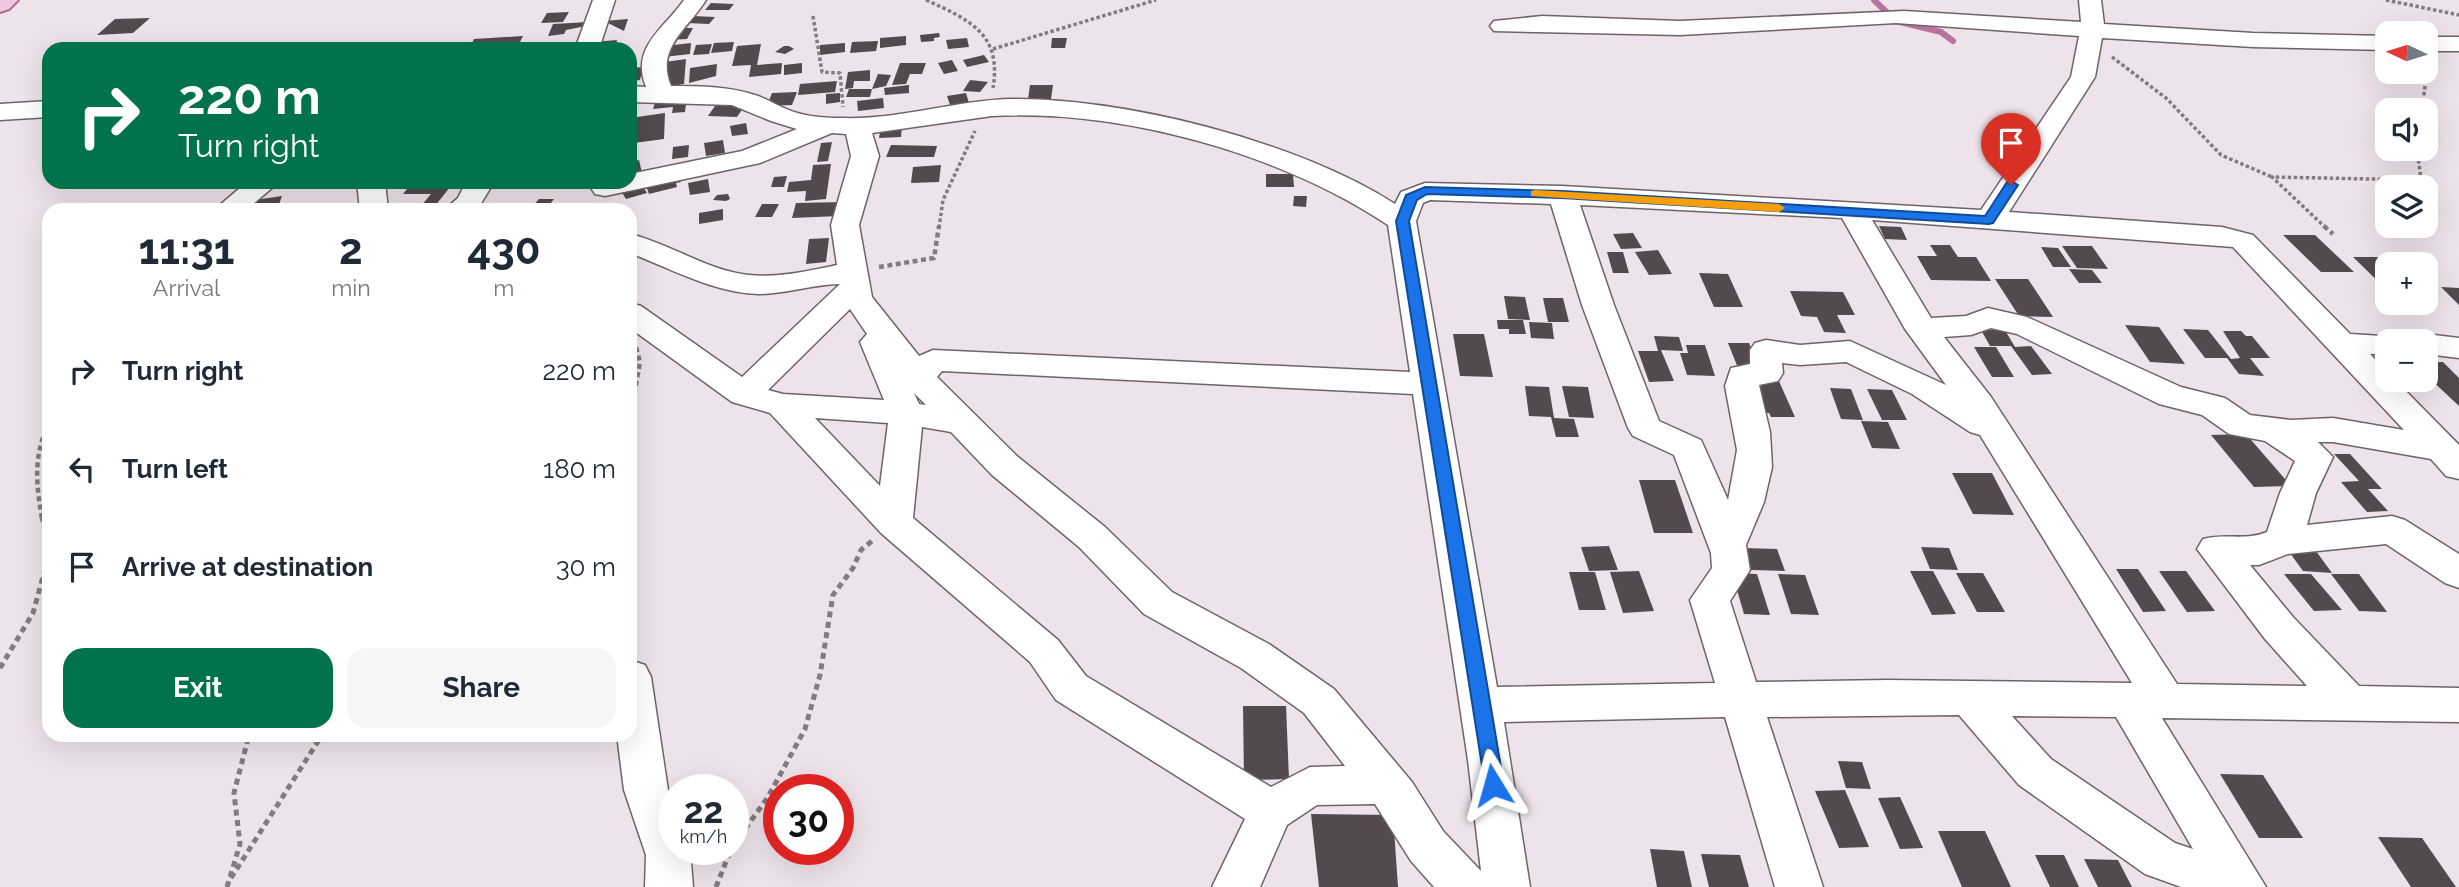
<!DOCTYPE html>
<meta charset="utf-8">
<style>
body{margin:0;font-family:Raleway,sans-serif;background:#f6f6f7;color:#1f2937;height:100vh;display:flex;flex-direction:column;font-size:26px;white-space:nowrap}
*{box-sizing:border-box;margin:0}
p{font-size:23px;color:#747a83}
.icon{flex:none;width:38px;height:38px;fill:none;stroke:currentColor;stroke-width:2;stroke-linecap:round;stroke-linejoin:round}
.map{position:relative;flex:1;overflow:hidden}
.side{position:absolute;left:42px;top:203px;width:595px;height:539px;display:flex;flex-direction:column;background:#fff;border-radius:21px;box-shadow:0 7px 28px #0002}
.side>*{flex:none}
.hud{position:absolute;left:42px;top:42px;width:595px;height:147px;border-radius:21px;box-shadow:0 7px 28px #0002;background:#00724c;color:#fff;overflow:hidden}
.needle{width:46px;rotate:274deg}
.tools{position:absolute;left:2375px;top:21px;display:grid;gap:14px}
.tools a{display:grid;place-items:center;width:63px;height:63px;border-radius:14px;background:#fff;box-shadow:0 7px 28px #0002;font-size:35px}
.speed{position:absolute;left:658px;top:774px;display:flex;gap:14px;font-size:35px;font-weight:700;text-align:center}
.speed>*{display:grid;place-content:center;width:91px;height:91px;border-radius:50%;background:#fff;box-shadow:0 7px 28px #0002;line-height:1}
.speed small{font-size:18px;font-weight:400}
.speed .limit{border:10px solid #d22;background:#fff;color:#111}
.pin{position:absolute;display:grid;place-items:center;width:60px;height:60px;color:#fff;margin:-72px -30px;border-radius:50% 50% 50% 0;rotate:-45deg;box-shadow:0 0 7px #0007}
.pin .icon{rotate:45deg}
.me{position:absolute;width:77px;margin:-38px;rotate:352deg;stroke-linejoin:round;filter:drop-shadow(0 0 5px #0008)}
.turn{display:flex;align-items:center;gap:24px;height:147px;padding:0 21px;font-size:32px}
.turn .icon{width:91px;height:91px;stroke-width:2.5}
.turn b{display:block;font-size:49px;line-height:60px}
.eta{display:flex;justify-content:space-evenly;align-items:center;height:119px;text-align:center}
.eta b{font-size:42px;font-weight:700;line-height:49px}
.button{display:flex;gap:14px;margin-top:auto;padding:14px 21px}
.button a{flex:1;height:80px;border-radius:21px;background:#00724c;color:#fff;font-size:28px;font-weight:700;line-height:80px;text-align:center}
.button a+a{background:#f6f6f7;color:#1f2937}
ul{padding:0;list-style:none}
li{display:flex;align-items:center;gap:21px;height:98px;padding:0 21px}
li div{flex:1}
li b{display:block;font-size:26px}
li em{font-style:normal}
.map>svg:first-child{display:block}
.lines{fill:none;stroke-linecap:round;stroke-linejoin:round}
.stream{stroke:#b7729e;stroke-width:6}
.building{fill:#534a4f}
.minor-casing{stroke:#6d646a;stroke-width:3}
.major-casing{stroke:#a57292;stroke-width:4}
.path-far2{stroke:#827b7f;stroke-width:3.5;stroke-dasharray:3.5 2.5;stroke-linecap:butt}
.path-far1{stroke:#827b7f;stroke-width:4.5;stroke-dasharray:5 3.5;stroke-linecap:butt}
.path{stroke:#827b7f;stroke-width:5;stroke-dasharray:6 4.5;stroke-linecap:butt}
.minor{fill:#fff;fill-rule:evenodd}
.major{fill:#f2c5e2;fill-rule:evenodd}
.route{fill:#1a73e8;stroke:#114b97;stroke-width:2}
.slow{fill:#f59e0b}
</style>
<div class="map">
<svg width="2459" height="887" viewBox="0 0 2459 887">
<rect width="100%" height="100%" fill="#eee3ea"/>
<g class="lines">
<path class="stream" d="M1874,0L1896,21L1941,32L1953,41"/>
</g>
<g class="building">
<path d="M711,3L734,4L729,10H705Z"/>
<path d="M569,12L563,22L541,23L547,13Z"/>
<path d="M693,16L715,17L709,24L687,23Z"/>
<path d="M150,18L133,33L97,35L115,19Z"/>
<path d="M628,19L624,31L604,21Z"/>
<path d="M588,22L586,26L566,30L564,34L548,36L553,24Z"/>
<path d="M673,28H693L687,39L667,40Z"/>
<path d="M939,33L940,37L934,38V41L921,42L920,35Z"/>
<path d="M523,36L518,46L469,49L474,39Z"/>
<path d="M906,36V45L880,48V38Z"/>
<path d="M967,38L969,47L948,49L946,40Z"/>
<path d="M1052,38H1067L1065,48H1051Z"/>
<path d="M617,40L616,44H622L620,49H590L593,42Z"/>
<path d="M878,41L876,51L850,53L852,42Z"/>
<path d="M734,42L732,51L711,53L714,43Z"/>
<path d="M691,43L690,54L664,57L665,46Z"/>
<path d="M845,43V52L820,55V45Z"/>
<path d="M712,44L709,54L693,55L696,45Z"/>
<path d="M761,44L757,65L782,63L781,74L749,77L751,65L732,66L737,46Z"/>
<path d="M784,46H789L794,49L785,54L775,52Z"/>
<path d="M984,55L989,62L967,67L963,60Z"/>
<path d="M686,59L684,84L666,87L665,62Z"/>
<path d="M952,60L958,71L944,74L938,63Z"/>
<path d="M802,63V73L784,75V65Z"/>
<path d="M900,63H926L922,74H910L906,84L892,85Z"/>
<path d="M717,64L716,76L689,83L690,68Z"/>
<path d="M643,67L640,80L630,81V68Z"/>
<path d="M870,70V81H854L853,88L845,89L848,72Z"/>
<path d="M878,74L891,75L886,86L872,89Z"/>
<path d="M970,80L988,82L980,92L963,91Z"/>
<path d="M837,81L835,92L798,95L800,84Z"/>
<path d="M909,85V93L885,95L884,88Z"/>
<path d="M1030,85H1053L1051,99H1028Z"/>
<path d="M849,89H872L870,97H846Z"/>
<path d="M797,92L792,105L767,106L772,93Z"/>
<path d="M840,93V102L826,104V94Z"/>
<path d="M966,93L969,103L950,105L947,96Z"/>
<path d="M687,96L685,112L672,113L673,107L653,109L656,99Z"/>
<path d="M883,98L884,108L858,111L857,101Z"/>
<path d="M717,103L746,104L737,117L708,116Z"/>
<path d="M665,113L664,139L634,143L637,117Z"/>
<path d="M746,123L748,134L732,136L730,126Z"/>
<path d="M902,126L901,137L879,138L881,127Z"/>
<path d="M723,140L725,153L706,156L704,143Z"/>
<path d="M832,142L828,161L817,162L821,143Z"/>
<path d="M689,145L688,157L672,159L673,147Z"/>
<path d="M891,145L937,146L934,157H886Z"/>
<path d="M639,160L643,177L630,179V162Z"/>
<path d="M831,164L826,199L805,201L806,191L787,192L789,182L811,180L813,165Z"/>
<path d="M941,165L939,182L911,183L913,167Z"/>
<path d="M1266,174H1293L1294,187H1266Z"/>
<path d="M678,175L681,182L676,183L677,187L649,194L645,183Z"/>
<path d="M787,176L784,187H771L774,177Z"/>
<path d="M708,179L710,192L690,195L688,183Z"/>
<path d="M385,182H454L435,206H421L431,194H403L411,184L383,188Z"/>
<path d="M642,185L647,193L626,199L621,191Z"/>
<path d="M728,194L730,199L726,201L713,200L717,195Z"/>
<path d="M282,196L277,210H251L255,200Z"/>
<path d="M1294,196H1307L1306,207L1293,206Z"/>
<path d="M539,199H554L545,210H529Z"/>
<path d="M843,202L839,216L792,218L796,203Z"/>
<path d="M762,204H779L772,217H755Z"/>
<path d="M723,209V220L699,224V213Z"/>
<path d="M1879,226L1901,227L1907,240L1885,239Z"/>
<path d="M1633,233L1642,248L1621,249L1613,234Z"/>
<path d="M2283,235H2315L2354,272H2321Z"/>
<path d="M829,238L826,262L806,264L809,239Z"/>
<path d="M1930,245H1950L1958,257H1976L1991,281L1931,280L1917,256H1937Z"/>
<path d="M2062,246H2092L2108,269L2077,268Z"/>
<path d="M2041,247L2058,248L2071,267H2053Z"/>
<path d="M1658,250L1672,274L1649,275L1635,252Z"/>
<path d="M1607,252H1623L1629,273H1613Z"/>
<path d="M2353,257H2388L2396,264H2387V290Z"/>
<path d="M2069,269L2092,270L2102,283H2079Z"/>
<path d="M1699,273L1728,274L1743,307H1714Z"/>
<path d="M1995,279H2028L2053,317L2019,316Z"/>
<path d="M2441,287L2459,288V305Z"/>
<path d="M1790,291L1843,292L1855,315H1837L1846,333L1824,332L1817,317L1801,316Z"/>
<path d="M1504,296L1525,297L1530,320L1508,319Z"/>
<path d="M1543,298H1563L1569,322H1548Z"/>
<path d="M1497,320H1523L1526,334H1509V329H1498Z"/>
<path d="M1529,322L1552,323L1554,339L1531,338Z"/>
<path d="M2125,325L2159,327L2185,364L2150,362Z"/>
<path d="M2183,329L2208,330L2231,359L2240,358L2223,331H2241L2246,336H2252L2270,358H2250L2264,376L2239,374L2227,358H2205Z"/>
<path d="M1981,330H2005L2015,347L2031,346L2052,374L2032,375L2011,346H1990Z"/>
<path d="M1453,334H1484L1493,377L1460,376Z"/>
<path d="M1654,336L1679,337L1683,351L1661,350L1674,381L1649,382L1638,351H1658Z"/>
<path d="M1728,343H1749L1759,368H1738Z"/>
<path d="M1686,345H1705L1715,376L1687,375L1680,353H1688Z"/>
<path d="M1974,347H1996L2014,377H1992Z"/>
<path d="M2426,362H2443L2459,378V406L2426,375Z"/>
<path d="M1748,378L1778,379L1795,417H1771L1769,413H1763Z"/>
<path d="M1525,386L1549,387L1554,418L1574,419L1579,437H1556L1551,417L1529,416Z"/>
<path d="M1562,386L1588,387L1594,418L1569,417Z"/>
<path d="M1830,388L1851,389L1863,420L1841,419Z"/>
<path d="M1867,389L1892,390L1907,420H1882Z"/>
<path d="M1861,421L1888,422L1900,449L1872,448Z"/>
<path d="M2246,434L2291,486L2254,487L2211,435Z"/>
<path d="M2334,454H2350L2382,489H2368L2388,511L2367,512L2341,482L2359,481Z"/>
<path d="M1952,473H1992L2014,515L1973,514Z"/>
<path d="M1639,480H1675L1693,533H1654Z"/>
<path d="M1609,546L1618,570L1589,571L1581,547Z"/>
<path d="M2285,546L2313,547L2332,573L2303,571Z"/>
<path d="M1921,547L1949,548L1958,570L1930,569Z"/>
<path d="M1743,548L1777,549L1785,571L1750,570Z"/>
<path d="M2116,569H2138L2166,611L2143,612Z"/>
<path d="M1639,571L1654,611L1623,613L1610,572Z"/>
<path d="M1910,571H1933L1956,614L1932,615Z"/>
<path d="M2159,571H2186L2215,611L2187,612Z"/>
<path d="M1569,572H1595L1606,610H1579Z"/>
<path d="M1732,573L1757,574L1770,615L1744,614Z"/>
<path d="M1956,573H1983L2005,612H1977Z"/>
<path d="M1778,574L1805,575L1819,615L1791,614Z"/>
<path d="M2284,574H2311L2342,610L2314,611Z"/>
<path d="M2331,574H2359L2387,612L2359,611Z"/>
<path d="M1243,706H1286L1289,779L1244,780Z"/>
<path d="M1838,761L1862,762L1871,789L1846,788Z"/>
<path d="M2220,774L2263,775L2303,838H2259Z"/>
<path d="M1845,790L1869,847L1839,848L1815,791Z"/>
<path d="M1900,797L1923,848L1900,849L1878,798Z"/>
<path d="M1311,814L1393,815L1398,887H1319Z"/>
<path d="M1938,831H1985L2011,887H1962Z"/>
<path d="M2378,837L2422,838L2456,887H2411Z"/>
<path d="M1650,849L1684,851L1692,887H1657Z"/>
<path d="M1701,854L1740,855L1749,887H1709Z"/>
<path d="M2035,855H2064L2079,887H2050Z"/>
<path d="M2084,859L2118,860L2132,887H2098Z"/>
</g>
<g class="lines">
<defs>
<g id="minor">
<path d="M593,0H615L599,49H575Z"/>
<path d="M684,0H706C688,29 655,48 671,86C699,86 728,86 755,95C765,98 774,104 784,108C801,116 822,118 841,118C898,120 953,101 1009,99C1124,97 1299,142 1395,204L1401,192L1425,183L1562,186L1981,210L2071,77L2079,36L1896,23L1680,35L1494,31L1490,26L1494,21L1542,16L1680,21L1904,11L2081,22L2079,0H2101L2104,24L2253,33L2387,36V50L2253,47L2102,38L2095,77L2009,212L2222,227L2253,235L2350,334L2398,337L2401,341H2387V354H2370L2387,372V380H2395L2459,445V479L2446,476L2431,459L2333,442H2318L2333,457L2316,493L2307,525L2392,516L2405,520L2459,554V588L2445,583L2386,544L2288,554L2259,565H2250L2293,617L2359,686L2459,688V722L2162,718L2266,887H2181L2145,874L2019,785L1959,715L1767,717L1823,887H1775L1725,717L1504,722L1530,887H1434L1411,861L1375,804L1317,805L1287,825L1260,887H1212L1245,819L1056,700L1030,662L881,533L770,413L732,402L630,328V303L641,306L742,377L840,284C814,284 786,294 759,294C714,293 672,269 630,253V234C671,244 708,271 749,275C778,278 808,271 837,265L831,225L851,156L846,134L832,133L760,163L605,196L595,194L591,188L595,182H630V174L742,151L797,129L771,121L732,105L630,102V86L646,87C630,47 664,29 684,0ZM992,116C1121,109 1280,153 1388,225L1410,372L933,350L919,356L872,297L859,225L879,156L872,133ZM1430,200L1551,204L1582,305L1628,428L1633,436L1674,455L1711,553L1712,568L1690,600L1715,683L1497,687L1416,221L1423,203ZM1580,205L1842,218L1905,329L1946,385L1850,341L1800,345L1766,340L1755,343L1750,350V364L1731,368L1725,386L1737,450L1728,500L1701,440L1659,421L1614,305ZM1872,220L2233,247L2404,430L2333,418L2291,420L2250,415L2225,398L2181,387L2027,317L1988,308L1966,316L1931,318ZM850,309L867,334L860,342L884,400L783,394L768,390ZM1991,328L2017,334L2159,404L2202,415L2229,434L2265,441L2295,461L2280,493L2267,532C2246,541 2224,533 2203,539L2197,549L2265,639L2307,686L2177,684L1991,397L1944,337L1971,335ZM1846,362L1912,394L1970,432L1980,435L2132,683L1888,680L1756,682L1730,601L1750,570L1746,545L1764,502L1772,467L1770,432L1759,385L1778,381L1783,373L1782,363L1800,365ZM942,371L1413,394L1468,760L1481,871L1443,831L1412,782L1334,689L1269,644L1172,592L1105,527L1018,457L937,377ZM914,393L926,405L919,404ZM815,418L888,423L880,486ZM922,427L951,432L992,475L1079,547L1144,614L1241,668L1304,713L1345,766L1310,767L1271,787L1086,676L1058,640L913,518ZM2012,716L2116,717L2193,849L2175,843L2051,759Z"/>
<rect x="2426" y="37" width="33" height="14"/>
<path d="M49,101V117L0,120V104Z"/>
<path d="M247,182H279L246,210H214Z"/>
<path d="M357,182H385L388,210H360Z"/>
<path d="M466,182H494L477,210H444L458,198Z"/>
<path d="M2426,334L2459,338V358L2426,354V341H2412L2415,337Z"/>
<path d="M630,660L645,665L651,677L668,790L674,805V849H690L693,887H645L646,855L624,790L617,735H630Z"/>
</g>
<path id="major" d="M0,0H18L9,9L0,12Z"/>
</defs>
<use href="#minor" class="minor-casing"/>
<use href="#major" class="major-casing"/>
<g class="path-far2">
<path d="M926,0C970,20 1002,34 993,88"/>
<path d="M2386,0L2459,15"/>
<path d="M813,16L822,72L840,73L843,107"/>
<path d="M993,49L1156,0"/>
<path d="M2112,57L2166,98L2221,155L2272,177"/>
<path d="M2418,72L2426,78L2422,110"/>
<path d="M939,228L943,200L975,131"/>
<path d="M2326,228L2272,177L2421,180L2417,149"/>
</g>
<g class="path-far1">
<path d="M2324,226L2333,234"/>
<path d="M879,267L934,258L939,226"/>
<path d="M630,419L640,362L636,347"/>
<path d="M42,518C36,485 33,454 49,424"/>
</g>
<g class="path">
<path d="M42,516L49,550"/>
<path d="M0,668L33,613L49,555"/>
<path d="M733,846L768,797L805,729L820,675L833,595L853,568L861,550L872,541"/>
<path d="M231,878L322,735"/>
<path d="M227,887L240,844L234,793L249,735"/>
<path d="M716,887L731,849"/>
</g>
<use href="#minor" class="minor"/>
<use href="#major" class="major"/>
</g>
<path class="route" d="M2011,181L2018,185L1993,223L1989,224L1562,198L1427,194L1417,200L1409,221L1504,785L1501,791L1493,794L1486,791L1396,221L1406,195L1425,187L1562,191L1985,216L2007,182Z"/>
<path class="slow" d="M1535,190L1779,204L1785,208L1779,212L1531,196V191Z"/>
</svg>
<div class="tools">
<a><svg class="needle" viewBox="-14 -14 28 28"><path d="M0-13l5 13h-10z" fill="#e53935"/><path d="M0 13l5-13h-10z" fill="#747a83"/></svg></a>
<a><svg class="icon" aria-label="sound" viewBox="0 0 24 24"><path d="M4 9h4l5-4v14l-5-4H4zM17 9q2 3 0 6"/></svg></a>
<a><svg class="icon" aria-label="layers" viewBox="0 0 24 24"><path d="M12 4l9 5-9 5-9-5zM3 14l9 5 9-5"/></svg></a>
<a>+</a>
<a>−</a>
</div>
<div class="speed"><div>22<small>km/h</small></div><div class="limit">30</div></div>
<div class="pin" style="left:2011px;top:185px;background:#d93025"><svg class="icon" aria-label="arrive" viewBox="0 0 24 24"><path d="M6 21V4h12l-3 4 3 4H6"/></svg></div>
<svg class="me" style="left:1493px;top:785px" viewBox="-20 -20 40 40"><path d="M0-17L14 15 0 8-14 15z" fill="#1a73e8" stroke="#fff" stroke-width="4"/></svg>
<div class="hud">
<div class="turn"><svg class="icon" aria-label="right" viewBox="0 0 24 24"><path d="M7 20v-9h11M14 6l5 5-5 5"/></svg><div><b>220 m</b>Turn right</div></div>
</div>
<section class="side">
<div class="eta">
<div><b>11:31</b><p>Arrival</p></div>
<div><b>2</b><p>min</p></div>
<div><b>430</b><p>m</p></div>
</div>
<ul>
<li><svg class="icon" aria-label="right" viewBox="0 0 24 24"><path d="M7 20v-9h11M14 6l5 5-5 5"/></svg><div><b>Turn right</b></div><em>220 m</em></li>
<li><svg class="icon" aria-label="left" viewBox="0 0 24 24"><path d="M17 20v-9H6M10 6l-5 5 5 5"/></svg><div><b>Turn left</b></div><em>180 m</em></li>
<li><svg class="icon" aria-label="arrive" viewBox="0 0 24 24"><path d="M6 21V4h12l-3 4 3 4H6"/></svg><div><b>Arrive at destination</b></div><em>30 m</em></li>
</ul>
<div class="button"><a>Exit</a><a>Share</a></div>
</section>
</div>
